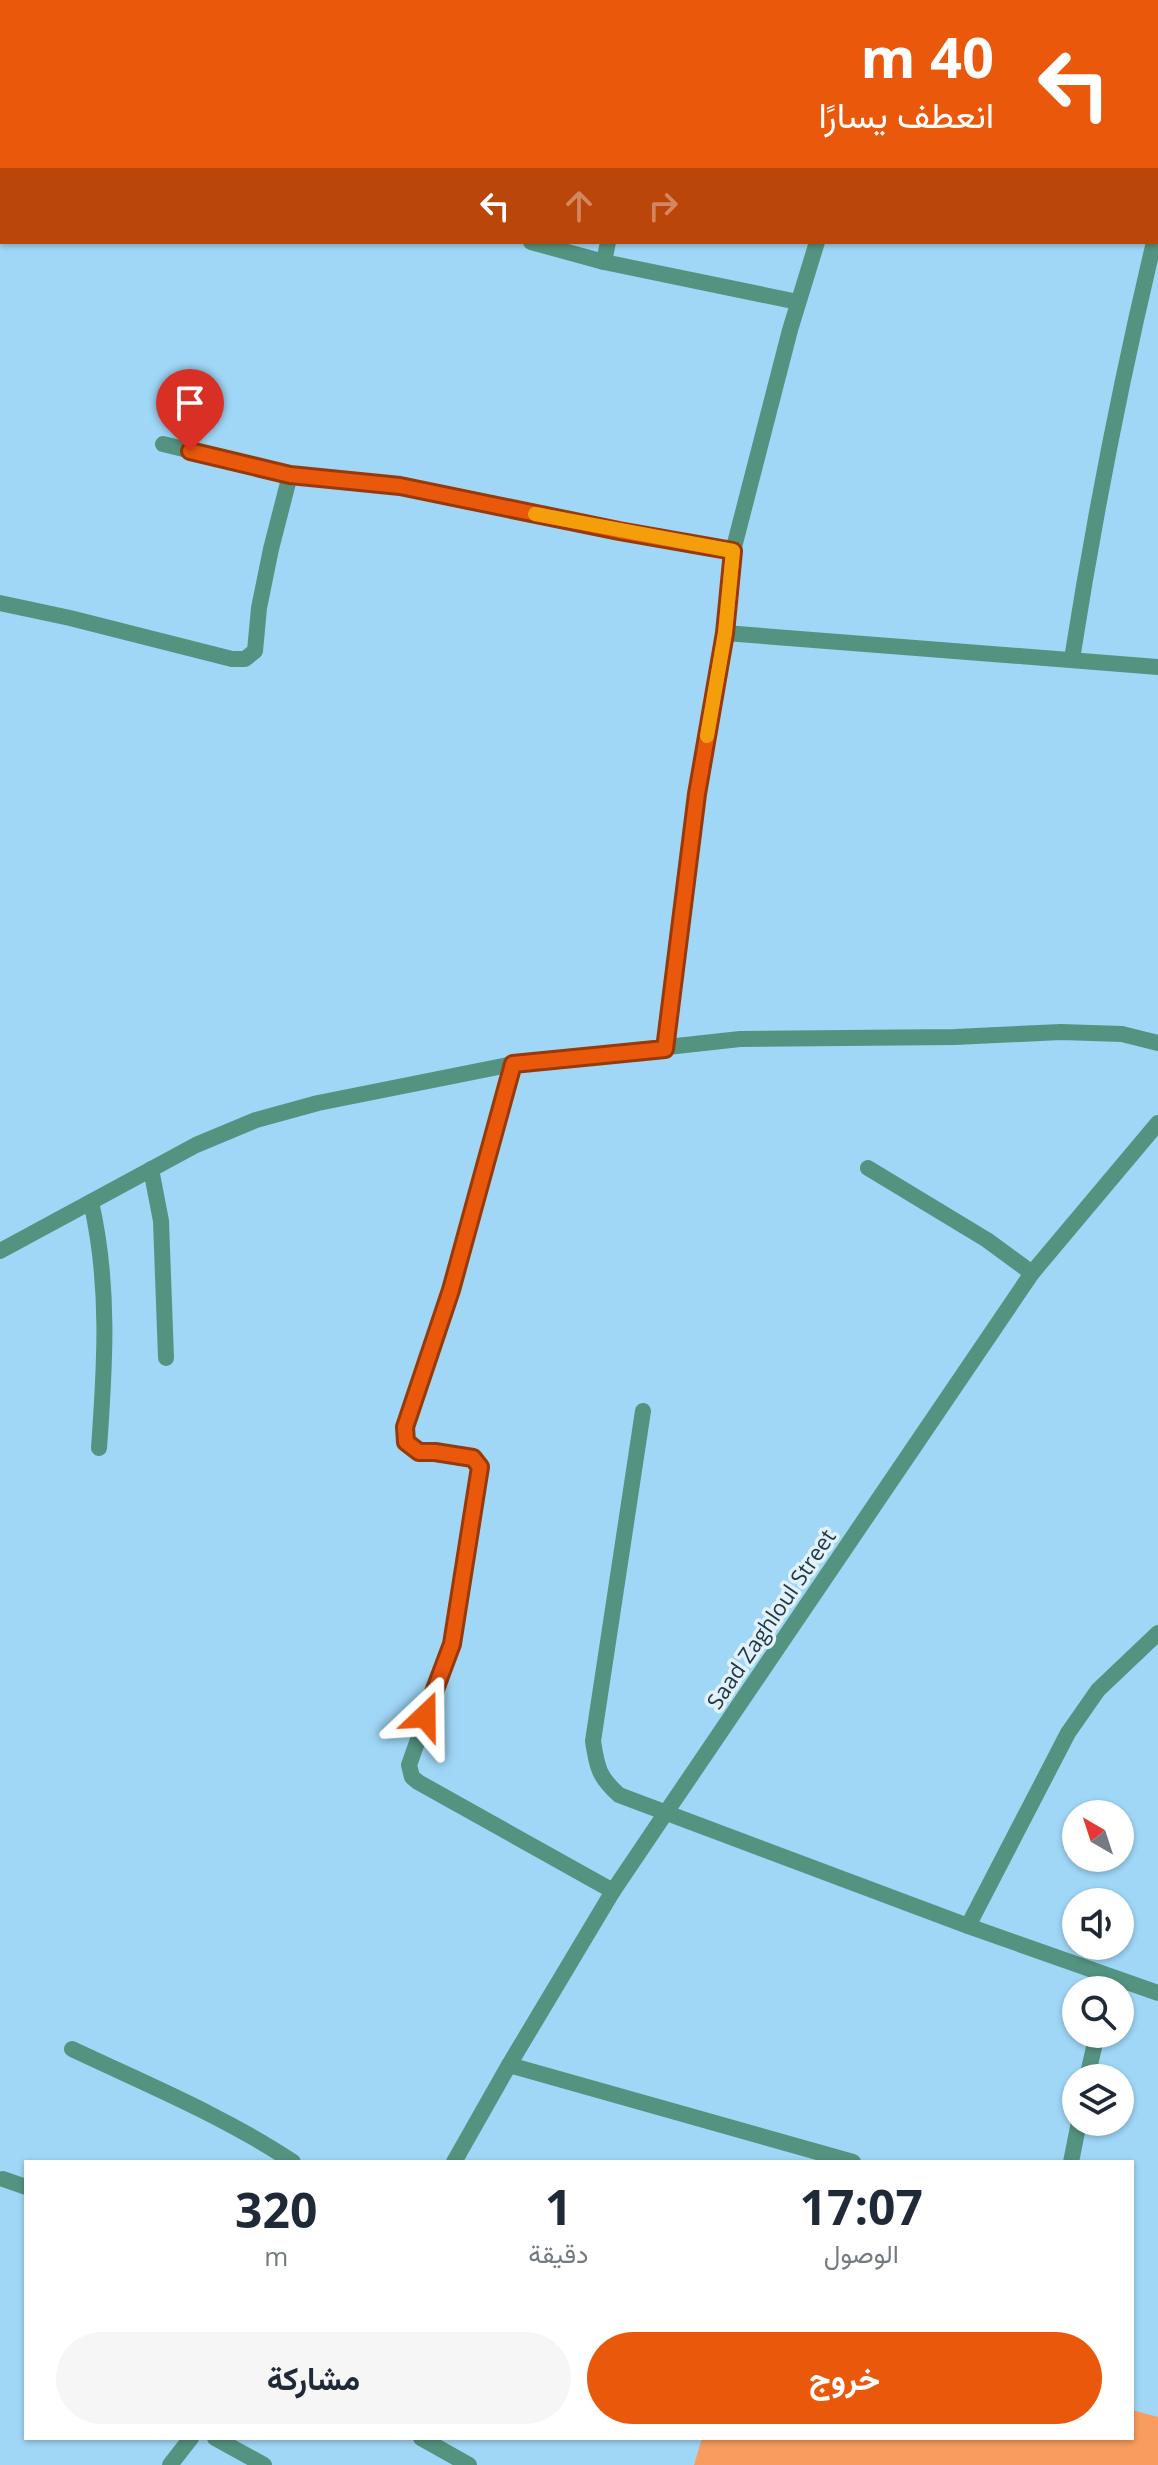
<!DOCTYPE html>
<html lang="ar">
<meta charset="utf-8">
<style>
body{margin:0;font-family:"Open Sans",Vazirmatn,sans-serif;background:#f6f6f7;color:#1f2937;direction:rtl;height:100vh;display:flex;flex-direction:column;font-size:30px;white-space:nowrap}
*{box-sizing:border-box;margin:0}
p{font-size:26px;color:#747a83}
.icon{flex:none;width:44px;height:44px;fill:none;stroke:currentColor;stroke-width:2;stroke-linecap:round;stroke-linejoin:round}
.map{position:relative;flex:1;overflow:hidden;direction:ltr}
.drawer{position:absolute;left:24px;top:2160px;width:1110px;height:280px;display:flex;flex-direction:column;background:#fff;border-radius:0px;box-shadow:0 2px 6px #0004;direction:rtl}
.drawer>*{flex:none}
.top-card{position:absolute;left:0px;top:0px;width:1158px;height:244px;box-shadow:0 2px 6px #0004;direction:rtl;background:#ea580c;color:#fff;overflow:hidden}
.needle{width:52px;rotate:321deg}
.controls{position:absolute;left:1062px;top:1800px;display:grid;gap:16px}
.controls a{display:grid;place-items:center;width:72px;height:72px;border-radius:50%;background:#fff;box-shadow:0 2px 6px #0004;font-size:40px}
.pin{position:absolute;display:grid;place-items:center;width:68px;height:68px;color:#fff;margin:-82px -34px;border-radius:50% 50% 50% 0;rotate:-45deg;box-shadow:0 0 8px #0007}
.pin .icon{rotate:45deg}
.me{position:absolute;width:88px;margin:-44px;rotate:23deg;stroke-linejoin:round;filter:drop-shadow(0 0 6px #0008)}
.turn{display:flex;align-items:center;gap:28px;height:168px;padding:0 32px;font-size:36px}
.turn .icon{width:104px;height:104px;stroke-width:2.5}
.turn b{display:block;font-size:56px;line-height:68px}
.lanes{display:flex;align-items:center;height:76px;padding:0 32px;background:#0003;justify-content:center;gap:40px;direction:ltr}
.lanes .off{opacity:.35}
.eta{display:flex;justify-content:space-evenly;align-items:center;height:136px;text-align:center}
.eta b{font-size:48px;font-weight:700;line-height:56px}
.button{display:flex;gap:16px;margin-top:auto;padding:16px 32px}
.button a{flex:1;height:92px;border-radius:48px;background:#ea580c;color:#fff;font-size:32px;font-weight:700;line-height:92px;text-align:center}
.button a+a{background:#f6f6f7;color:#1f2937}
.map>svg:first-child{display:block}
.green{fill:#f89d5f}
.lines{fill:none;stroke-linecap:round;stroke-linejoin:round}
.street{stroke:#559381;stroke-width:16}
.route-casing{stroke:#983908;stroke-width:20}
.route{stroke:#ea580c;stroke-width:14}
.slow{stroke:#f59e0b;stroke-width:14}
.labels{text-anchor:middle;stroke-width:7;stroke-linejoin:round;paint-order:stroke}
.street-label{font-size:22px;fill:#223845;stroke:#e2f2fc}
</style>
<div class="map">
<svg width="1158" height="2465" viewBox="0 0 1158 2465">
<rect width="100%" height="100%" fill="#a0d7f7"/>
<path class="green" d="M1132,2410L1158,2417V2465H694L702,2438H1132Z"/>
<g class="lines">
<g class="street">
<path d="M524,0L527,2"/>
<path d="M958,2V0"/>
<path d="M0,181L2,182"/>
<path d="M1156,233L1158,225"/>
<path d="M531,242L604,262L798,302"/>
<path d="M604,262L608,242"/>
<path d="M163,444L290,475L400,486L619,531L733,551"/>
<path d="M0,603L70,618L232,659H245L255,651L259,608L271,549L290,475"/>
<path d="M725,633L1158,667"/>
<path d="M1072,659C1094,519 1121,380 1154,242"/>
<path d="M665,1049L697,794L725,633L733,551L790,330L817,242"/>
<path d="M513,1064L451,1290L405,1427L406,1442C424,1462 469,1443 480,1467L452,1644L409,1765L412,1777L418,1782L613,1891"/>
<path d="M868,1168L987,1240L1032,1273"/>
<path d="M151,1169L161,1221L166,1358"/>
<path d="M91,1202C110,1284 105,1365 99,1448"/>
<path d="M0,1251L196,1145L256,1120L318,1103L513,1064L740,1039L955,1037L1061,1032L1122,1034L1158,1043"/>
<path d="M643,1411L593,1741C597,1768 599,1777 619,1795L968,1926L1158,1993"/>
<path d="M968,1926L1068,1733L1098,1690L1158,1633"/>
<path d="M72,2049C146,2084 224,2116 293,2162"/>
<path d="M509,2065L853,2162"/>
<path d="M1087,2078L1097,2034"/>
<path d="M454,2162L509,2065L613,1891L667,1811L1032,1273L1158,1123"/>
<path d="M1071,2162L1079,2122"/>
<path d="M3,2179L26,2187"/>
<path d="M215,2438L264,2465"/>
<path d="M421,2438L469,2465"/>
<path d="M170,2465L191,2438"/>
</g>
</g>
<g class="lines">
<defs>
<path id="route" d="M190,451L290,475L400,486L619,531L733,551L725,633L697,794L665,1049L513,1064L451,1290L405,1427L406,1442L419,1452H435L473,1458L480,1467L452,1644L425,1716"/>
</defs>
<use href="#route" class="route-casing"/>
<use href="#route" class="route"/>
<path class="slow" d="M535,514L733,551L725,633L707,736"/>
</g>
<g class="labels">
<g class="street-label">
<text transform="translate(771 1619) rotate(-56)" y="8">Saad Zaghloul Street</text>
</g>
</g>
</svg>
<div class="controls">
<a><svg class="needle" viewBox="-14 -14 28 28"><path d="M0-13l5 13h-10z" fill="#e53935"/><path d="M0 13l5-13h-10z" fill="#747a83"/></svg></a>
<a><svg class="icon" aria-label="sound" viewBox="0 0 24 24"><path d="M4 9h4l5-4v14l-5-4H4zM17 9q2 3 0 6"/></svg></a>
<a><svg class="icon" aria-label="search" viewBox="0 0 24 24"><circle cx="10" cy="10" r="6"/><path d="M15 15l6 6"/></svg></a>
<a><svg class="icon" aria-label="layers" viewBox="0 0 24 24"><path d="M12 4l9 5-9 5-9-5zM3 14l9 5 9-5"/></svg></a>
</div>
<div class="pin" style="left:190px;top:451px;background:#d93025"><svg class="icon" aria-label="arrive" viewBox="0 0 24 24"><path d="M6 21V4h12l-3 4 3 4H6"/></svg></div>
<svg class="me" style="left:425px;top:1716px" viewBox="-20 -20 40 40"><path d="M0-17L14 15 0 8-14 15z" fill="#ea580c" stroke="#fff" stroke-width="4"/></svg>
<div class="top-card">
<div class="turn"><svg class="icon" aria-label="left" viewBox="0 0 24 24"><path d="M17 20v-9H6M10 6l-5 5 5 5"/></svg><div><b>40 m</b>انعطف يسارًا</div></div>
<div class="lanes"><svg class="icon" aria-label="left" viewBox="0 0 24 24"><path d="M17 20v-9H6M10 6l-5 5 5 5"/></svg><svg class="icon off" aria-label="ahead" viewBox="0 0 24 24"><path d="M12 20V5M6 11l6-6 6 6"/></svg><svg class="icon off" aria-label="right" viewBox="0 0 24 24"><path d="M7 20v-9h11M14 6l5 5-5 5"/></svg></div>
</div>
<section class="drawer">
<div class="eta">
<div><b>17:07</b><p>الوصول</p></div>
<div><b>1</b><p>دقيقة</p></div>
<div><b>320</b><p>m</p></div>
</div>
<div class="button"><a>خروج</a><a>مشاركة</a></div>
</section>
</div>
